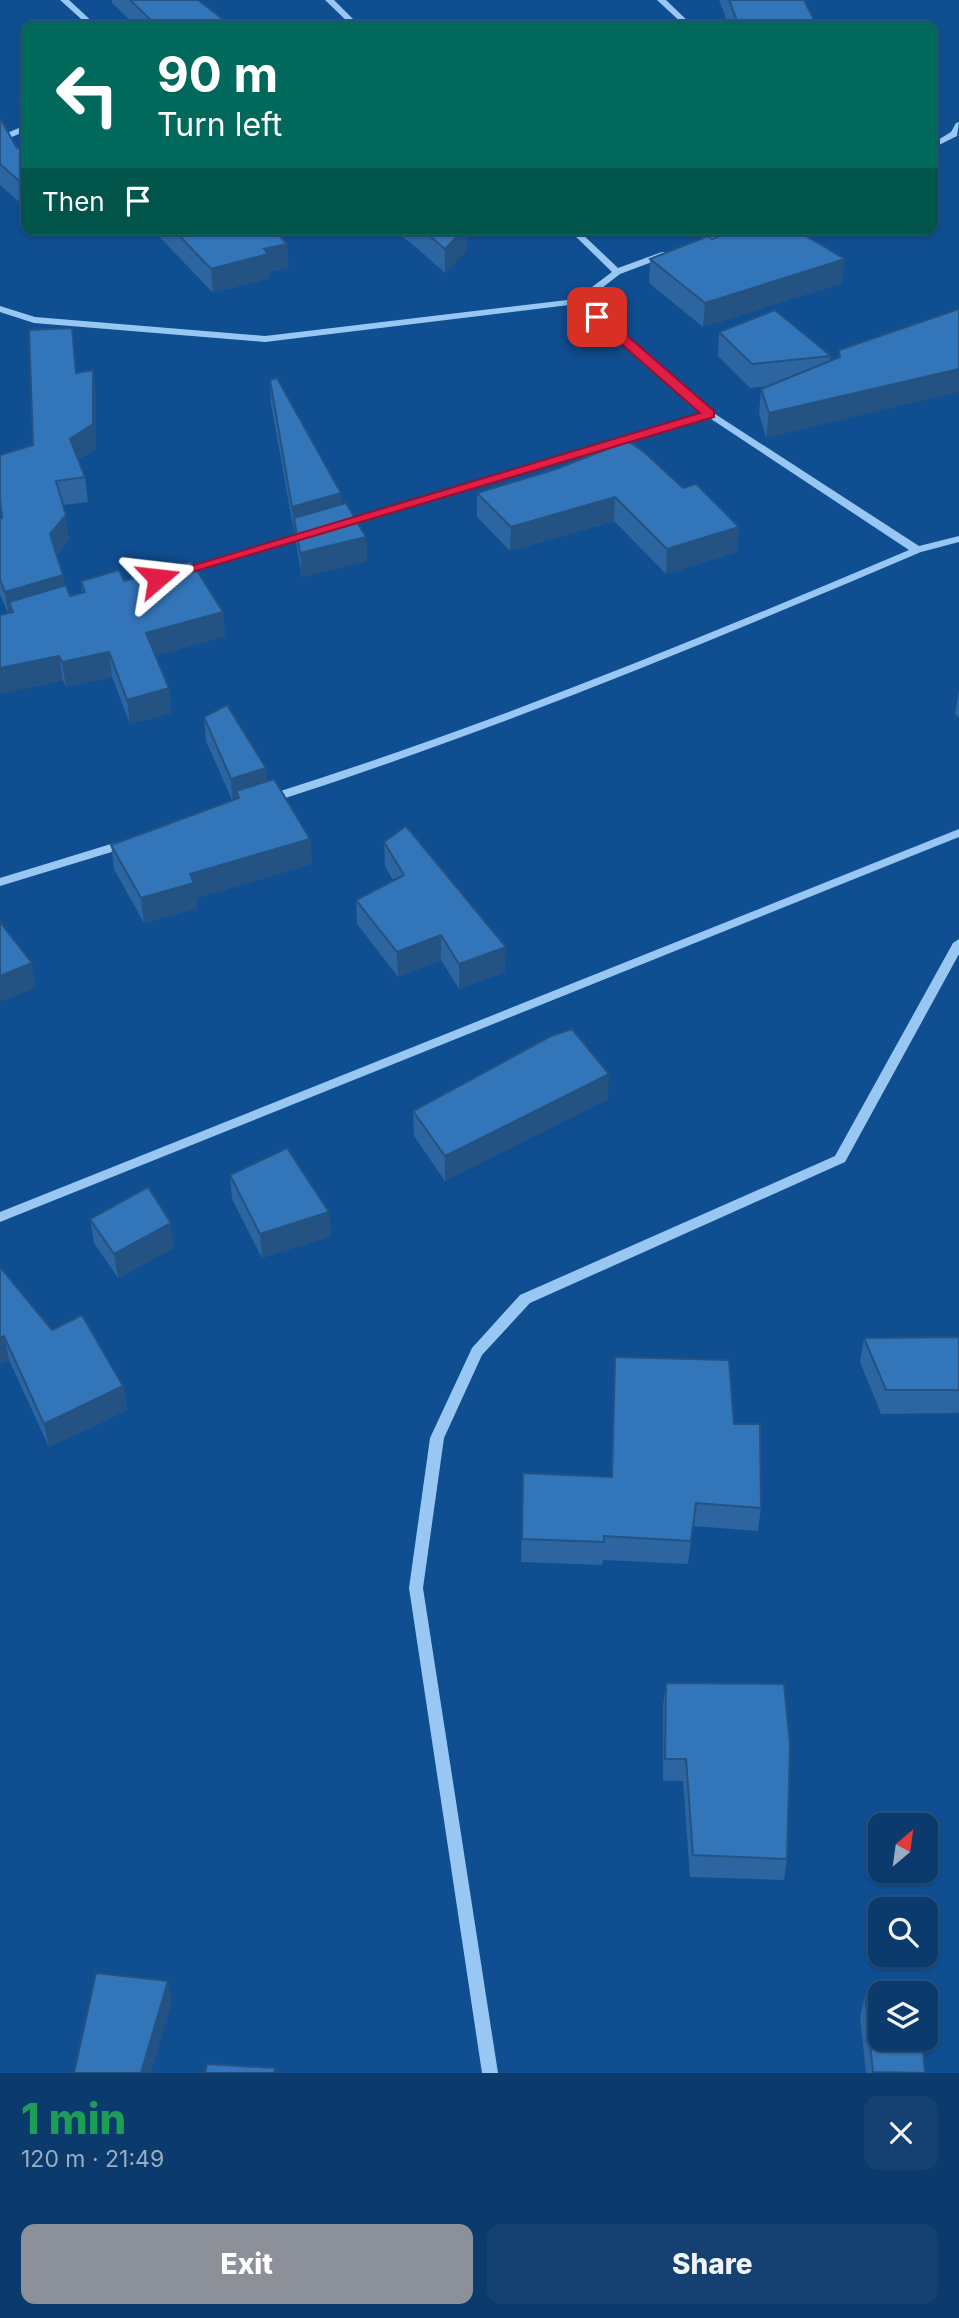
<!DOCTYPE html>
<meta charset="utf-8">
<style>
body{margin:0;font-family:Inter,sans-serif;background:#144172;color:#f1f3f6;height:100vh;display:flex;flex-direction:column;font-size:26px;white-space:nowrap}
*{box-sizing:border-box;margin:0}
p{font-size:23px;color:#9aadc2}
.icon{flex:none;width:38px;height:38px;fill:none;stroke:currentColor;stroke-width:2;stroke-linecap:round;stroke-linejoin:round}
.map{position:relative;height:2073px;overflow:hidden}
.drawer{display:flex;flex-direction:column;background:#0b3a6d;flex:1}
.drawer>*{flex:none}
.hud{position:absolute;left:21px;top:21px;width:917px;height:214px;border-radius:14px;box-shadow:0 2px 5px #0004,0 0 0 2px #2b5480;background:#00695c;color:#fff;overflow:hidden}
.needle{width:46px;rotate:29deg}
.fabs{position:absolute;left:868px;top:1813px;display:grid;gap:14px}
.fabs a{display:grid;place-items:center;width:70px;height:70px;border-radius:14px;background:#0b3a6d;box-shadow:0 2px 5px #0004,0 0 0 2px #2b5480;font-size:35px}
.pin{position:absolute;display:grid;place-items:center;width:60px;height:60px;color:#fff;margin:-30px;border-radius:14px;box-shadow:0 4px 10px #0006}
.me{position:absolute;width:77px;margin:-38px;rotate:73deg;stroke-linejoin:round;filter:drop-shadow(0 0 5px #0008)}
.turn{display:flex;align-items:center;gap:24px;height:147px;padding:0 21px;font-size:32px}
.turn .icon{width:91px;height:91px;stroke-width:2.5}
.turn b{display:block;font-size:49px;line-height:60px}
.then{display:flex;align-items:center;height:66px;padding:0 21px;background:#0003;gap:14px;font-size:26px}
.round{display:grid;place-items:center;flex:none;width:74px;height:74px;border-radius:14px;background:#144172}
.head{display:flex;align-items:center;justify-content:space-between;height:119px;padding:0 21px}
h1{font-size:42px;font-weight:800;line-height:52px;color:#1e9e55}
.action{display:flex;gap:14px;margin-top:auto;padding:14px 21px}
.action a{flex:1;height:80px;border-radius:14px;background:#8c9099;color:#fff;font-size:28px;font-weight:800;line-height:80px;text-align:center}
.action a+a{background:#144172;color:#f1f3f6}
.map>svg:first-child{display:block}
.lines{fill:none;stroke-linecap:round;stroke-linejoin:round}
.minor{fill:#99c7f4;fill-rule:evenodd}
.wall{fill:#2c659f}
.shaded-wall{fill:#245282}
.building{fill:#3375b9;stroke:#245282;stroke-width:2}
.route{fill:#e11d48;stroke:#92132f;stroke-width:2}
</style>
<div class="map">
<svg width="959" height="2073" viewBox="0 0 959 2073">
<rect width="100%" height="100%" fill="#0f4e91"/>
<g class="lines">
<g class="minor">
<path d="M60,0H69L97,26H89Z"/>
<path d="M325,0H334L360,26H352Z"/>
<path d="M657,0H666L693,26H685Z"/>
<path d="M959,122L957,136L933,148V143L951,132L956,123Z"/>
<path d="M26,125V131L0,142V136Z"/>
<path d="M568,229H577L618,268L662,252H668V256L620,274L585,301L712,412L919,546L959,536V542L921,552C707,643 494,731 273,802H265L263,799L265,796C485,727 697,640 909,550L708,417L345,526H337V522L702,413L577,304L265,342L34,323L0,312V306L35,317L265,336L576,299L612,272Z"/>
<path d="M726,229H739L698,245L691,243Z"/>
<path d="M310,530L314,531V535L184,574L180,575L175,572L176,570Z"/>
<path d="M959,829V837L0,1222V1212Z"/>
<path d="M124,840L128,841L130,844L128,847L0,886V878Z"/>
<path d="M959,939V954L845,1162L530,1303L482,1355L444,1438L423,1588L498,2073H482L409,1588L430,1438L472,1348L520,1295L835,1156L953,943Z"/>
</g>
</g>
<g class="wall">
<path d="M112,0H198L224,20V26H136L112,3Z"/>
<path d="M719,0H804L817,26H729Z"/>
<path d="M26,85V123L21,119L18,96Z"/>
<path d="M0,120L17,148L26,144V208L0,185Z"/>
<path d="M152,229H273L289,267L270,272V278L213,293Z"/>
<path d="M391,229H467V250L445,273L411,243Z"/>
<path d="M712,239L842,283L703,327L649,283L650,259Z"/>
<path d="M959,309L766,438L759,413L761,389L768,386L750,388L718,356L719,332L831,356L830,361L838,358L839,350Z"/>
<path d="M75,352L76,372L93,370L96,394V448L78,460L85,477L88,502L63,505L69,540L57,555L65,586L70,596L82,593L81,581H124L223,612L225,636L155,656L169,688L171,713L130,724L112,677L66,687L63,681L8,613L0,595V518H2V512H0V455L33,445Z"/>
<path d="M270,380L342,504L366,537L367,561L302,577L296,543L295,531L294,532L271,404Z"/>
<path d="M683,488L739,527L737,552L666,574L614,521L510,551L477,517V493Z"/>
<path d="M959,689V718L955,714Z"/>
<path d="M204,717L267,781L310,839L312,864L196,898L197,908L144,923L114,869L111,845L232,800L206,741Z"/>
<path d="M384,842L505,972L459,989L441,960L398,977L357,924L356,900L393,880L385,866Z"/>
<path d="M608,1099L445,1181L414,1136L413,1111Z"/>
<path d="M230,1175L329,1212L331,1236L262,1258L232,1199Z"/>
<path d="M90,1219L174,1248L118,1278L94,1243Z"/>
<path d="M0,1267L52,1330L123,1386L127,1410L49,1447L9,1360L0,1364Z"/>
<path d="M959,1337V1413L881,1414L860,1362L864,1338Z"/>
<path d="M615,1357L734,1424L761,1508L758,1531L693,1526L688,1564L603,1560L602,1565L521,1562L523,1473L611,1477Z"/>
<path d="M666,1683L787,1859L784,1880L690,1877L683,1781H663V1706Z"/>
<path d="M865,1996L925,2073H866L860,2017Z"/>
</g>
<g class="shaded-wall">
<path d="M224,20V26H206Z"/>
<path d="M464,229H467V250L445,273V249Z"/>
<path d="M287,244L289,267L270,272V278L213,293L211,269L264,249Z"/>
<path d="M845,259L842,283L703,327L705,303Z"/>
<path d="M959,369V392L766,438L769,413Z"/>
<path d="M93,370L96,394V448L73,463L70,439Z"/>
<path d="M341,493L342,517L294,518L295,531L294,532L292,507Z"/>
<path d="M615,497L614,521L510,551L511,527Z"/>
<path d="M66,515L69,540L54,559L50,534Z"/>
<path d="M739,527L737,552L666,574L667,549Z"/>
<path d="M366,537L367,561L302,577L300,553Z"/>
<path d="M63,575L66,599L9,602L12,616L9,617L5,592Z"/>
<path d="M223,612L225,636L148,658L146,633Z"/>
<path d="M109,652L112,677L66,687L62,662Z"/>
<path d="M59,656L63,681L0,694V668Z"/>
<path d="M169,688L171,713L130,724L127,700Z"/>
<path d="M266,768L268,793L236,791L237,802L233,804L231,779Z"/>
<path d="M310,839L312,864L196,898L197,908L144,923L141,898L190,874Z"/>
<path d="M441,935V960L398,977L397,952Z"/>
<path d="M506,947L505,972L459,989V964Z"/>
<path d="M32,963L36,988L0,1002V976Z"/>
<path d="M609,1074L608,1099L445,1181V1156Z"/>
<path d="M329,1212L331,1236L262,1258L260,1234Z"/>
<path d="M171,1223L174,1248L118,1278L114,1254Z"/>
<path d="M4,1336L9,1360L0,1364V1338Z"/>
<path d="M123,1386L127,1410L49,1447L44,1424Z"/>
<path d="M168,1981L172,2002L151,2073H141Z"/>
</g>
<g class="building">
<path d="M130,0H198L224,20L206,26H157Z"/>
<path d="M729,0H804L817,26H739Z"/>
<path d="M470,22L474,26H444Z"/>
<path d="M26,85V103L18,96Z"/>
<path d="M0,120H1L17,148L26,144V187L0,164Z"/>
<path d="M173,229H273L287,244L264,249L268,254L211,269Z"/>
<path d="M422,229H464L445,249Z"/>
<path d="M737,229H794L845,259L705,303L650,259L708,236L712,239Z"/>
<path d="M959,309V369L769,413L761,389L840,357L839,350Z"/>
<path d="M775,310L831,356L752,364L719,332Z"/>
<path d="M72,328L76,373L93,370V424L70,439L85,477L56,481L66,515L50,534L63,575L5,592L0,580V518H2L0,499V455L33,445L29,330Z"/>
<path d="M277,378L341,493L292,507L270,380Z"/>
<path d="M628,441L644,452L683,488L696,484L739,527L667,549L615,497L511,527L477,493L556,469Z"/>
<path d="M346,503L366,537L300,553L294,518Z"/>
<path d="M191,561L223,612L146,633L169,688L127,700L109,652L62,662L59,656L0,668V615L13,612L9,602L66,585L70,596L85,592L81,581L119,570L124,581Z"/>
<path d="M227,705L266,768L231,779L204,717Z"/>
<path d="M274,779L310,839L190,874L194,883L141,898L111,845L239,798L236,791Z"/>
<path d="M406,826L506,947L459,964L441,935L397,952L356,900L404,875L384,842Z"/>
<path d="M0,922L32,963L0,976Z"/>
<path d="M572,1029L609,1074L445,1156L413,1111L551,1036Z"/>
<path d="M287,1148L329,1212L260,1234L230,1175Z"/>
<path d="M148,1187L171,1223L114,1254L90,1219Z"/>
<path d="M0,1267L52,1330L82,1315L123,1386L44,1424L4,1336L0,1338Z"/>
<path d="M959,1337V1390H886L864,1338Z"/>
<path d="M615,1357L729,1360L734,1424H760L761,1508L696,1503L691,1541L604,1536V1542L522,1539L523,1473L612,1477Z"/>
<path d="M666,1683L784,1684L790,1745L787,1859L693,1855L686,1759H665Z"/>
<path d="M96,1973L168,1981L141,2073H74Z"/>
<path d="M865,1996H880V2039H922L925,2073L873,2072Z"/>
<path d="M207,2064L275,2068L274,2073H205Z"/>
</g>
<path class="route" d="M593,314H602L714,411V417L162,581L151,578L700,413L593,319Z"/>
</svg>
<div class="fabs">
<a><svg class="needle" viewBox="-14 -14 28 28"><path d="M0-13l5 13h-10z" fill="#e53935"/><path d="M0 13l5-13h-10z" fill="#9aadc2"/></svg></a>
<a><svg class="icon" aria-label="search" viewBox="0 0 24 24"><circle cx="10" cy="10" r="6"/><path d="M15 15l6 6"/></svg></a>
<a><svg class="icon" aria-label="layers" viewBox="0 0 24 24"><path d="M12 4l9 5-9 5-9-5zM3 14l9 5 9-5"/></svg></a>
</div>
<div class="pin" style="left:597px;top:317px;background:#d93025"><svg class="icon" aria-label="arrive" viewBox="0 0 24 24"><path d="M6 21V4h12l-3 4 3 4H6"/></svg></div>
<svg class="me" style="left:158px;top:578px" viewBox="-20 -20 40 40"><path d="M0-17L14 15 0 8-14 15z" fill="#e11d48" stroke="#fff" stroke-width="4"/></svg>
<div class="hud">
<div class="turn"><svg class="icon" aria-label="left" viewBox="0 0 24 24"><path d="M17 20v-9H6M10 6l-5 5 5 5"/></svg><div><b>90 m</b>Turn left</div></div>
<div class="then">Then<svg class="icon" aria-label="arrive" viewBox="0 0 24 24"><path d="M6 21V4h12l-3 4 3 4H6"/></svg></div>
</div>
</div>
<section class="drawer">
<div class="head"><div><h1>1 min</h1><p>120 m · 21:49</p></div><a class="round"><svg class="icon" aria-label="close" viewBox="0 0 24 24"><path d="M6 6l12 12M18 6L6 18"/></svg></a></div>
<div class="action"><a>Exit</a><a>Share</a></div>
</section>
